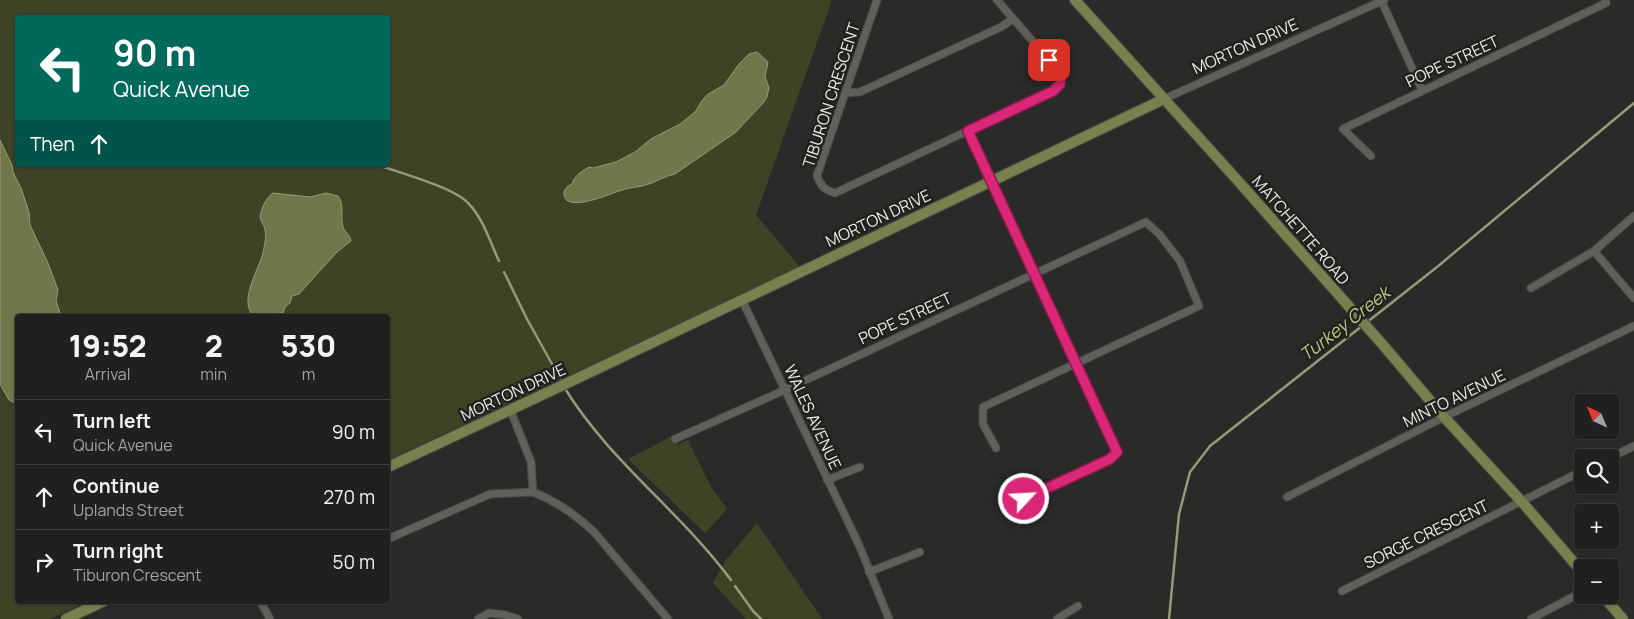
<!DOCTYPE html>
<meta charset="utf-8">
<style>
body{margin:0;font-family:Manrope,sans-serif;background:#282827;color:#f1f3f6;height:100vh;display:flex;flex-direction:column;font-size:19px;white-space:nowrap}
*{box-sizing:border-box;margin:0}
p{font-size:16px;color:#a2a3a4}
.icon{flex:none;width:28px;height:28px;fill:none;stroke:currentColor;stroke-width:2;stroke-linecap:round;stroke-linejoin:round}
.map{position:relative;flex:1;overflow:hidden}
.sheet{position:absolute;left:15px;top:314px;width:375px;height:290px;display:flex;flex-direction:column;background:#20201e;border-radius:5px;box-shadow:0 1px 4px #0004,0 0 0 1px #3d3e3c}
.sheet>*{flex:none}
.guide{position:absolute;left:15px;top:15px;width:375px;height:152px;border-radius:5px;box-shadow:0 1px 4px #0004,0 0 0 1px #3d3e3c;background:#00695c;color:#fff;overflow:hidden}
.needle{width:32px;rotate:316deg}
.buttons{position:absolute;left:1574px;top:394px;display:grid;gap:10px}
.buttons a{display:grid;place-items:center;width:45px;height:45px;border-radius:5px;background:#20201e;box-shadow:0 1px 4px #0004,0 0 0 1px #3d3e3c;font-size:25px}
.pin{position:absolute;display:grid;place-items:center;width:42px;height:42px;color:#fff;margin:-21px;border-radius:10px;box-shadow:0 2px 8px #0006}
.me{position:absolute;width:55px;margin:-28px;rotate:65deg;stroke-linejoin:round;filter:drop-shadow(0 0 4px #0008)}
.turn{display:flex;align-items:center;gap:18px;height:105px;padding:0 15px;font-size:22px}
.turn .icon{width:65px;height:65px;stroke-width:2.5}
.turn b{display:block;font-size:35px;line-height:42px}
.then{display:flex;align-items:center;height:48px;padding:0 15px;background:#0003;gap:10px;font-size:19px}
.eta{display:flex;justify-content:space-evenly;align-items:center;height:85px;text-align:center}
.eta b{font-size:30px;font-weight:800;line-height:35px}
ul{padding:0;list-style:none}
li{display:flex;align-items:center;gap:15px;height:65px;padding:0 15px;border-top:1px solid #3d3e3c}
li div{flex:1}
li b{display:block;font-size:19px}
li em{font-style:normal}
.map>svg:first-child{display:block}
.green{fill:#3e4326;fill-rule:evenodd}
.water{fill:#70774a;stroke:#959a7a}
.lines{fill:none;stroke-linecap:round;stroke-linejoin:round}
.stream{stroke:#959a7a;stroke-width:2.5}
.street-casing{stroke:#474745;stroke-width:9}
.secondary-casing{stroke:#474745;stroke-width:12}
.street{stroke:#5f5f5c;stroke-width:7}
.secondary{stroke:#7a7f4e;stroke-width:10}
.route-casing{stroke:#8e194d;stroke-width:12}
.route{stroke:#db2777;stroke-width:9}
.labels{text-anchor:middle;stroke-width:5;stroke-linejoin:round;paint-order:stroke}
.street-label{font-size:16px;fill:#eaebe9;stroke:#21211e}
.water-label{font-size:18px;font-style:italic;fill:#bcc880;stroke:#21211e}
</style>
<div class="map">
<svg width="1634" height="619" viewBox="0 0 1634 619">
<rect width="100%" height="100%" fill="#2a2b28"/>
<g class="green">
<path d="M0,0H832L756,215L800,267L388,460V316H18V601H88L50,619H0ZM18,18H388V165H18Z"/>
<path d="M672,436L678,445L688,440L711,487L727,509L705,533L628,459Z"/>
<path d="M757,523L822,619H746L713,583L725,561Z"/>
</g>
<g class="water">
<path d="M757,52L768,62L765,77L769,88L767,97L764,102L736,132L675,174C665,176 658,181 649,184C639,188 628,187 619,191C610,194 562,215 564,192C565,188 568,186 572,184C574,176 582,171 589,167L593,168L616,162L635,152L651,139L680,124L696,111L701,102L708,94L724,85L739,64L749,54Z"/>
<path d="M0,140L12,165L13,172L21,188L29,212L30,225L48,263L58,290L56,301L61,316H18L17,404L9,400L0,384Z"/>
<path d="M273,193L310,197L326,193L338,196C345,205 340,216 343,227C345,233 350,234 351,241L337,252L299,294L292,296L290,303L285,307L283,313H279L276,316H254C238,302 258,271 263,253C264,246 267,236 265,230C264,223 258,219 261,212C263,205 267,197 273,193Z"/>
</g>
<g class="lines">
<g class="stream">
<path d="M378,165C400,173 453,187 468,203C483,218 490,242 499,261"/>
<path d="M504,272L527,319L562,382"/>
<path d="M1366,323L1437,267L1634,103"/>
<path d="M564,387C610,462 680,511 731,580"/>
<path d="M735,586L753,611L761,619"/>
<path d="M1169,619L1179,514L1190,472L1210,446L1362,326"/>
</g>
<defs>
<g id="street">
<path d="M877,0L817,175C820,186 825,190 835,193L1053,91L1060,84L1061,74L997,0"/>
<path d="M1381,0L1422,90"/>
<path d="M845,93L860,92L1001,27L1013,19"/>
<path d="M1164,99L1384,0"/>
<path d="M968,131L1117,452L1110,459L1007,507"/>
<path d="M1371,156L1343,129L1606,3L1605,0"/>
<path d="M1594,251L1634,298"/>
<path d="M1531,288L1594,251L1634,216"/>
<path d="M742,300L859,545L889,619"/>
<path d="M510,409L531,462L533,492C556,501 576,515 594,532L668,619"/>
<path d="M675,439L778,393L1146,222L1160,235L1180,261L1199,306L983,407V424L996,448"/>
<path d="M1610,458L1634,446"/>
<path d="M827,480L860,467"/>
<path d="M1287,497L1444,417L1634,326"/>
<path d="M388,539L490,494L533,492"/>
<path d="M869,572L920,552"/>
<path d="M1342,591L1582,471"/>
<path d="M260,601L270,619"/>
<path d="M478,619L489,613L506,615L518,619"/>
<path d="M1057,619L1078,606"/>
<path d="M1531,619L1582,592"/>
</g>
<g id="secondary">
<path d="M1075,0L1239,182L1383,345L1444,417L1522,502L1582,572"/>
<path d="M388,467L559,387L1164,99"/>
<path d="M1602,595L1623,619"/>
<path d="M66,619L104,601"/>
</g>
</defs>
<use href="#street" class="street-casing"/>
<use href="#secondary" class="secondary-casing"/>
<use href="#street" class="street"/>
<use href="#secondary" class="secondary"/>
</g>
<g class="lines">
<defs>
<path id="route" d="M1024,499L1110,459L1117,452L968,131L1053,91L1060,84L1061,74L1049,60"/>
</defs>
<use href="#route" class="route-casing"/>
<use href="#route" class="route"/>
</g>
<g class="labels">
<g class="street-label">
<text transform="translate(1245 46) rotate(-24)" y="6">MORTON DRIVE</text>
<text transform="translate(1452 61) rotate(-25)" y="6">POPE STREET</text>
<text transform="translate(831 95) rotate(-72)" y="6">TIBURON CRESCENT</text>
<text transform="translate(878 218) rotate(-25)" y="6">MORTON DRIVE</text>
<text transform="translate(1301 230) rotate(49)" y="6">MATCHETTE ROAD</text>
<text transform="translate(905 318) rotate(-25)" y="6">POPE STREET</text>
<text transform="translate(513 392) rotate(-25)" y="6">MORTON DRIVE</text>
<text transform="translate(1454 398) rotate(-26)" y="6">MINTO AVENUE</text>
<text transform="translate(813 417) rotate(65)" y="6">WALES AVENUE</text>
<text transform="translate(1426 534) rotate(-26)" y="6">SORGE CRESCENT</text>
</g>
<g class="water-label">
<text transform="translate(1345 324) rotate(-38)" y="6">Turkey Creek</text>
</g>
</g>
</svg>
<div class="buttons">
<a><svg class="needle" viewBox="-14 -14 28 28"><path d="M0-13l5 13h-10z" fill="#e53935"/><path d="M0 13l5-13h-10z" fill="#a2a3a4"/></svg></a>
<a><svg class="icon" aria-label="search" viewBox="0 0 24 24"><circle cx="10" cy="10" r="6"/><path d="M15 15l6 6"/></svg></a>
<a>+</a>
<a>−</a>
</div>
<div class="pin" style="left:1049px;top:60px;background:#d93025"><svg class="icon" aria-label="arrive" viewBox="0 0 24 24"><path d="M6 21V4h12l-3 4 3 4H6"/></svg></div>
<svg class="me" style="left:1024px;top:499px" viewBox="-20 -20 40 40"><circle r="17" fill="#db2777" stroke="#fff" stroke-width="3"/><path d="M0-11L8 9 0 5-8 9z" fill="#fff"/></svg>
<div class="guide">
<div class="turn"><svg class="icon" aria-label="left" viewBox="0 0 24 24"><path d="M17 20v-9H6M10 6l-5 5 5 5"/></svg><div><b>90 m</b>Quick Avenue</div></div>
<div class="then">Then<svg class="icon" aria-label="ahead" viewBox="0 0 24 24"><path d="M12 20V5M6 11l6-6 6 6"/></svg></div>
</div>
<section class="sheet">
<div class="eta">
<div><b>19:52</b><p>Arrival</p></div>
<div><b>2</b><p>min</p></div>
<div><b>530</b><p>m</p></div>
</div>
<ul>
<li><svg class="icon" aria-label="left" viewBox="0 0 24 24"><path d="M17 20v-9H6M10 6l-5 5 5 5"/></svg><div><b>Turn left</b><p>Quick Avenue</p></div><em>90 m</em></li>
<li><svg class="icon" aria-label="ahead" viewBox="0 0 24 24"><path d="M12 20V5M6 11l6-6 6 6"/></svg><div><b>Continue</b><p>Uplands Street</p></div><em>270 m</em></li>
<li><svg class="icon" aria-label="right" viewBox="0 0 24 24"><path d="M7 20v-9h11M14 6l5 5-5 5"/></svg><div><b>Turn right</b><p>Tiburon Crescent</p></div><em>50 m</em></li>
</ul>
</section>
</div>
